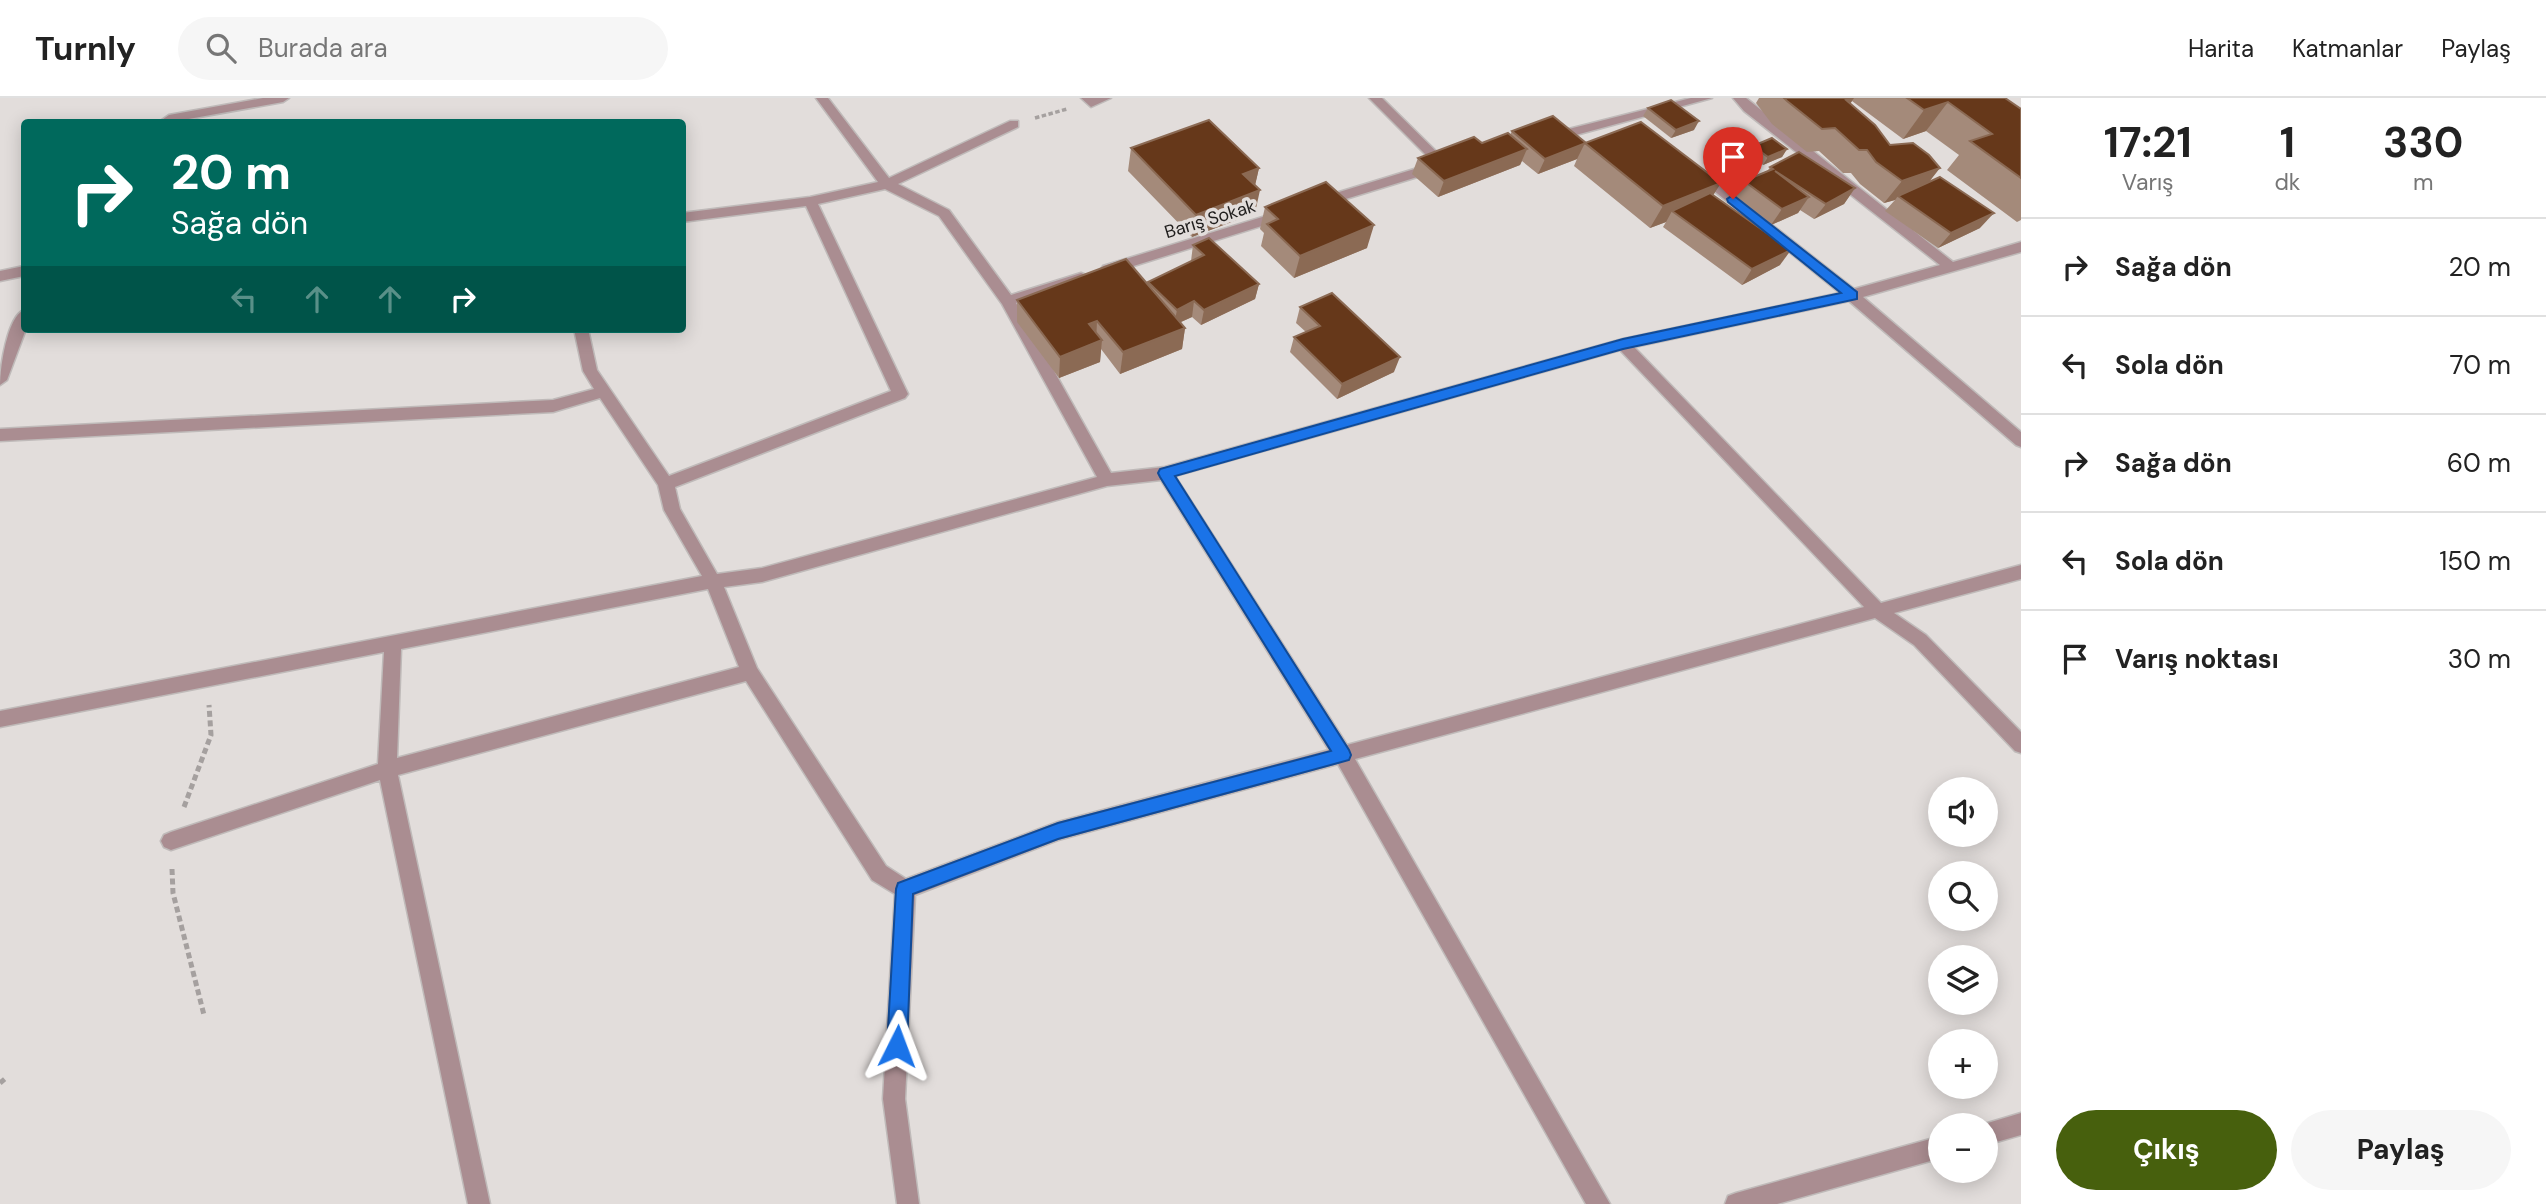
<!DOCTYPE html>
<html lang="tr">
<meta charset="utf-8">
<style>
body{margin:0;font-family:"DM Sans",sans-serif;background:#f6f6f6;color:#222;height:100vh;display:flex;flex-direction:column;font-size:26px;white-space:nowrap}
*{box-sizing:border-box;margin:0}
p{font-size:23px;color:#767676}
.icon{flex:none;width:38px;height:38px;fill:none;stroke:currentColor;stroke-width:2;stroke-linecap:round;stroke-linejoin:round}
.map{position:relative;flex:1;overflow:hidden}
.side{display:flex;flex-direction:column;background:#fff;width:525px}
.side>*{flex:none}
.guide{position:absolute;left:21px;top:21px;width:665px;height:214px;border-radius:7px;box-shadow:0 4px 18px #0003;background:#00695c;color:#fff;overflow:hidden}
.buttons{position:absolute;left:1928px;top:679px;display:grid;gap:14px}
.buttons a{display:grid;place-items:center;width:70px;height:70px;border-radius:50%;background:#fff;box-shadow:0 4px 18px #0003;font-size:35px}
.pin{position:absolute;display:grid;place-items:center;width:60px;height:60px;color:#fff;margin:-72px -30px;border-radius:50% 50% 50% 0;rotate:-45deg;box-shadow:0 0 7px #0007}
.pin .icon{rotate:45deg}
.me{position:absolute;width:77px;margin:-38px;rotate:3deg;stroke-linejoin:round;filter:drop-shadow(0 0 5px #0008)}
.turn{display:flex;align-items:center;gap:24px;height:147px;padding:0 35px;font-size:32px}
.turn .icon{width:91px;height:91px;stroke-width:2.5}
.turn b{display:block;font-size:49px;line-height:60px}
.lanes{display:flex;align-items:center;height:66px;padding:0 35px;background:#0003;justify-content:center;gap:35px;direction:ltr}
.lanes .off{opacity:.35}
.eta{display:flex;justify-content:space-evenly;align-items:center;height:119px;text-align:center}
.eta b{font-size:42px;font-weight:700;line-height:49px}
.button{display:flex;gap:14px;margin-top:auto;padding:14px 35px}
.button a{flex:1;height:80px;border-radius:42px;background:#47600d;color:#fff;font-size:28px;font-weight:700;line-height:80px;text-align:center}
.button a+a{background:#f6f6f6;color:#222}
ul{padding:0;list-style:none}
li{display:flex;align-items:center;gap:21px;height:98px;padding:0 35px;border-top:2px solid #e0e0e0}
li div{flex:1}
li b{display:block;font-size:26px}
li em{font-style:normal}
header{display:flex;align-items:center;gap:42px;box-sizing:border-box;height:98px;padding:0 35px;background:#fff;border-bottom:2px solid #e0e0e0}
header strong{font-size:33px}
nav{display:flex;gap:38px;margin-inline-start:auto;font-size:24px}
.search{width:490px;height:63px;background:#f6f6f6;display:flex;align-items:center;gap:18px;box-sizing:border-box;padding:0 24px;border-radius:38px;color:#767676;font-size:26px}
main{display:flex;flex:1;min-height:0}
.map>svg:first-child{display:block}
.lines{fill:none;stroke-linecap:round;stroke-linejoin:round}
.minor-casing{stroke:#bfbab9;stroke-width:3}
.path-far1{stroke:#a5a09f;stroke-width:3.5;stroke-dasharray:4.5 2.5;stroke-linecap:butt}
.path{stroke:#a5a09f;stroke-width:5;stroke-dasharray:6 3.5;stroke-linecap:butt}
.minor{fill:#aa8d91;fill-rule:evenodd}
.wall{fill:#a48a7a}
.shaded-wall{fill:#8b6a54}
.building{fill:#66381a;stroke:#8b6a54;stroke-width:2}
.route{fill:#1a73e8;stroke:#114b97;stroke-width:2}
.labels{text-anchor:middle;stroke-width:7;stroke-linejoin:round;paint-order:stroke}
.far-street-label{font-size:18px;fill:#1f1d1c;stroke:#e2dddb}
</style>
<header>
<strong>Turnly</strong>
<div class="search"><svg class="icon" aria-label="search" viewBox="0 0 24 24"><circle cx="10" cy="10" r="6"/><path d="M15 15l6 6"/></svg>Burada ara</div>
<nav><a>Harita</a><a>Katmanlar</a><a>Paylaş</a></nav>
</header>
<main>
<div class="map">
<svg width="2021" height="1106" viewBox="0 0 2021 1106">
<rect width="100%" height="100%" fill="#e2dddb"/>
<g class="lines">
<defs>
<g id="minor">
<path d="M263,0H289L283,4L172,24H159L169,17Z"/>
<path d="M816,0H828L889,80L1010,23H1018V29L898,86L949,112L1011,197L1081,175L1086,177V183L1016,205L1111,375L1165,369L1623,241L1840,195L1697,79V73L1702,72L1854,191L1940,167L1744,13L1733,0H1746L1953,164L2021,144V154L1863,199L2021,334V349L2016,347L1849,203L1634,249L1881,505L2021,467V481L1894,515L1926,537L2021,634V655L2015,653L1914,547L1875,520L1355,661L1610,1106H1586L1338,666L1058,742L915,797L905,1001L919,1106H897L883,1001L895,796L872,782L746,583L398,677L490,1106H468L380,682L171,752L164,749L161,743L164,737L171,734L378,666L384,554L0,629V613L702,478L664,412L658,387L600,300L553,314L0,343V331L553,302L594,291L583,273L574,231H588L597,272L669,378L891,293L806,108L682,124V115L810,99L878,84ZM885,91L939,118L1002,206L1097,379L762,470L717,476L680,411L675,389L905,300L908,296L818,106ZM1620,252L1864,509L1347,647L1175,378ZM1161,382L1329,652L1058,724L906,781L886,768L757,570L724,489L762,484L1107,388ZM708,491L739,569L397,660L401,551Z"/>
<path d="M1081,0H1111L1091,9Z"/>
<path d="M1369,0H1382L1449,66L1440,72L1323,108H1313V102L1434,65Z"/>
<path d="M1691,0H1712L1550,44L1544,40L1545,37Z"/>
<path d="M1285,112L1292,116L1290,119L1108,176L1101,171L1103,168Z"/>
<path d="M24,168V178L0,183V173Z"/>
<path d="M24,212L26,231L7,282L0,287C0,270 7,219 24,212Z"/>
<path d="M2021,1015V1037L1986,1047V1027H1981Z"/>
<path d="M1941,1038V1060L1777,1106H1725L1728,1098L1736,1095Z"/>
</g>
</defs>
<use href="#minor" class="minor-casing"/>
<path class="path-far1" d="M1035,20L1067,11"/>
<g class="path">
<path d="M184,709L211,637L209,607"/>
<path d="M172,771L173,795L204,917"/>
<path d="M0,985L6,980"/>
</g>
<use href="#minor" class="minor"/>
</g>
<g class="wall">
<path d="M1759,0H2005L2021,11V122L2017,124L1947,72L1959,57L1926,33L1903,41L1852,3L1850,6L1890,47L1980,130L1938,150L1885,113L1895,102L1884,105L1860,86L1851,75H1843L1819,53L1807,54L1772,26L1756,5Z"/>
<path d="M1648,10L1694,32L1671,40L1643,18Z"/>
<path d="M1512,33L1586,45L1713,97L1780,167L1742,187L1663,129L1666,124L1650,130L1574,68L1577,61L1538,76L1522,63L1520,67L1438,99L1412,76L1418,60L1482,45L1510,37Z"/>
<path d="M1753,48L1787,51L1782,59L1763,67L1748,56Z"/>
<path d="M1131,50L1259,70L1255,87V115L1192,139L1128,73Z"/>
<path d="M1770,69L1855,90L1844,106L1814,121L1800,112L1798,115L1771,127L1734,99L1744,83L1767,74Z"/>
<path d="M1265,109L1367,150L1294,180L1261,148L1264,135L1260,131Z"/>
<path d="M1193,147L1259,186L1255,201L1201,227L1192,219L1181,224L1185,230L1182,251L1120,276L1101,251L1100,264L1059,280L1017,224V202L1147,186L1148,184L1191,163Z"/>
<path d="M1300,209L1394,274L1337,301L1290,254L1294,239L1306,234L1296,225Z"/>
</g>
<g class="shaded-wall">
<path d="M1852,0H1854L1839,22L1846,2Z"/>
<path d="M1948,4L1926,33L1903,41L1924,12Z"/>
<path d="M1699,23L1694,32L1671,40L1676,32Z"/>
<path d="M1585,45L1577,61L1538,76L1545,61Z"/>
<path d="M1527,51L1520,67L1438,99L1444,83Z"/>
<path d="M1787,51L1782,59L1763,67L1768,59Z"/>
<path d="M1259,70L1254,92L1243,76Z"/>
<path d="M1940,70L1922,93L1898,98L1895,102L1884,105L1902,83Z"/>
<path d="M1721,85L1707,107L1672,113L1666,124L1650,130L1663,108Z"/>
<path d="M1855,90L1844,106L1814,121L1826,106Z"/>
<path d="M1260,92L1255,115L1192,139L1196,117Z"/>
<path d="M1809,99L1798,115L1771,127L1782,111Z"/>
<path d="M1994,115L1980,130L1938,150L1951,135Z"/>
<path d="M1374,127L1367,150L1294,180L1300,158Z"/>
<path d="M1791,152L1780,167L1742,187L1752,171Z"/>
<path d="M1259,186L1255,201L1201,227L1204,212Z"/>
<path d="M1194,203L1192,219L1174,227L1177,212Z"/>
<path d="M1097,223L1096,245L1102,242L1100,264L1059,280L1060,259L1089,226Z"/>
<path d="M1185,230L1182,251L1120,276L1123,254Z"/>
<path d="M1400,259L1394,274L1337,301L1342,286Z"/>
</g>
<g class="building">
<path d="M1784,0H1852L1846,2L1875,27L1890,47L1913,45L1929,57L1940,70L1902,83L1876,64L1867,52H1859L1835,30L1822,31L1787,3Z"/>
<path d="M1907,0H2005L2021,11V80L1970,43L1992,36L1948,4L1924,12Z"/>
<path d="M1671,2L1699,23L1676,32L1648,10Z"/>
<path d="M1553,18L1586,45L1545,61L1512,33Z"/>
<path d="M1209,22L1259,70L1243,76L1260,92L1196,117L1131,50Z"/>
<path d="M1641,24L1721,85L1663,108L1585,45Z"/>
<path d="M1508,35L1527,51L1444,83L1418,60L1474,39L1482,45Z"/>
<path d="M1772,40L1787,51L1768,59L1753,48Z"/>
<path d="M1799,54L1855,90L1826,106L1775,73L1809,99L1782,111L1744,83L1773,71L1770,69Z"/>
<path d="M1940,79L1994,115L1951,135L1898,98Z"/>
<path d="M1326,84L1374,127L1300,158L1267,126L1278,121L1265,109Z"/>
<path d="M1710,95L1791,152L1752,171L1672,113Z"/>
<path d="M1209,140L1259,186L1204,212L1194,203L1177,212L1148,184L1204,157L1193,147Z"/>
<path d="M1126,161L1185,230L1123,254L1097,223L1089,226L1102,242L1060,259L1017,202Z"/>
<path d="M1332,195L1400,259L1342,286L1294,239L1320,228L1300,209Z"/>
</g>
<path class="route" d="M1733,97L1857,194V201L1623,251L1175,378L1349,652L1351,657L1349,662L1058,741L913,796L907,948L904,955L897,958L890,955L887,948L896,791L898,785L1058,725L1331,653L1160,379L1158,375L1160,371L1623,241L1841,195L1728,104L1727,101Z"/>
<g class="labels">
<g class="far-street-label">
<text transform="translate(1210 121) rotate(-17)" y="6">Barış Sokak</text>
</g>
</g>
</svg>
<div class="buttons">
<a><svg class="icon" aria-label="sound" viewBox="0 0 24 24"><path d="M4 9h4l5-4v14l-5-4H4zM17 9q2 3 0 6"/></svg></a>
<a><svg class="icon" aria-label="search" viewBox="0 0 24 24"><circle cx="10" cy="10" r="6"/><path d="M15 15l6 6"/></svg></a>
<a><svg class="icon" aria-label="layers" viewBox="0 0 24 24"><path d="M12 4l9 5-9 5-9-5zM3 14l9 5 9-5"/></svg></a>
<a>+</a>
<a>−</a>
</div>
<div class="pin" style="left:1733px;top:101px;background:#d93025"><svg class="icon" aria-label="arrive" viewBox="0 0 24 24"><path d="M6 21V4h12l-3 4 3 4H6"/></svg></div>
<svg class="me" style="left:897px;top:948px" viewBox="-20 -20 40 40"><path d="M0-17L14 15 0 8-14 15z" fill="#1a73e8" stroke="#fff" stroke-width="4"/></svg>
<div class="guide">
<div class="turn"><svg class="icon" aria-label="right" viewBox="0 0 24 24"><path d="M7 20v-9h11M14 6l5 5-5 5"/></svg><div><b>20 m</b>Sağa dön</div></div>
<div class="lanes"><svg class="icon off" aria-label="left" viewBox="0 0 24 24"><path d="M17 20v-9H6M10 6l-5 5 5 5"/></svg><svg class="icon off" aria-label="ahead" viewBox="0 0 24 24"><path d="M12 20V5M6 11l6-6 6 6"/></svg><svg class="icon off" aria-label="ahead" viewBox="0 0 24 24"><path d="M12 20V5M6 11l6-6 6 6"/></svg><svg class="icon" aria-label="right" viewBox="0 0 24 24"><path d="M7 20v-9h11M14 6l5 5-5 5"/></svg></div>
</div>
</div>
<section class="side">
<div class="eta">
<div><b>17:21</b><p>Varış</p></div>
<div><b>1</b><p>dk</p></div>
<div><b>330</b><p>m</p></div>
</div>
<ul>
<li><svg class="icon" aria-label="right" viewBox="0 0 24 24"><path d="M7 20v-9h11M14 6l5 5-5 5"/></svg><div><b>Sağa dön</b></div><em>20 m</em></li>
<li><svg class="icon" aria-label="left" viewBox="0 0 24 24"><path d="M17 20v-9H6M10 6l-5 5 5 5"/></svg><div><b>Sola dön</b></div><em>70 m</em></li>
<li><svg class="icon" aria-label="right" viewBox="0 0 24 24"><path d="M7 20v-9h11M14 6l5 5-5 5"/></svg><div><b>Sağa dön</b></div><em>60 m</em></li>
<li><svg class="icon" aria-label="left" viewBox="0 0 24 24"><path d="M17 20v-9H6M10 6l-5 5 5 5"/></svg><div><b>Sola dön</b></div><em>150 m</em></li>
<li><svg class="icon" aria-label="arrive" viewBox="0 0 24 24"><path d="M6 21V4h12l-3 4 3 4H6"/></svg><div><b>Varış noktası</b></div><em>30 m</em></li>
</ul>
<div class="button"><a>Çıkış</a><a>Paylaş</a></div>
</section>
</main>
